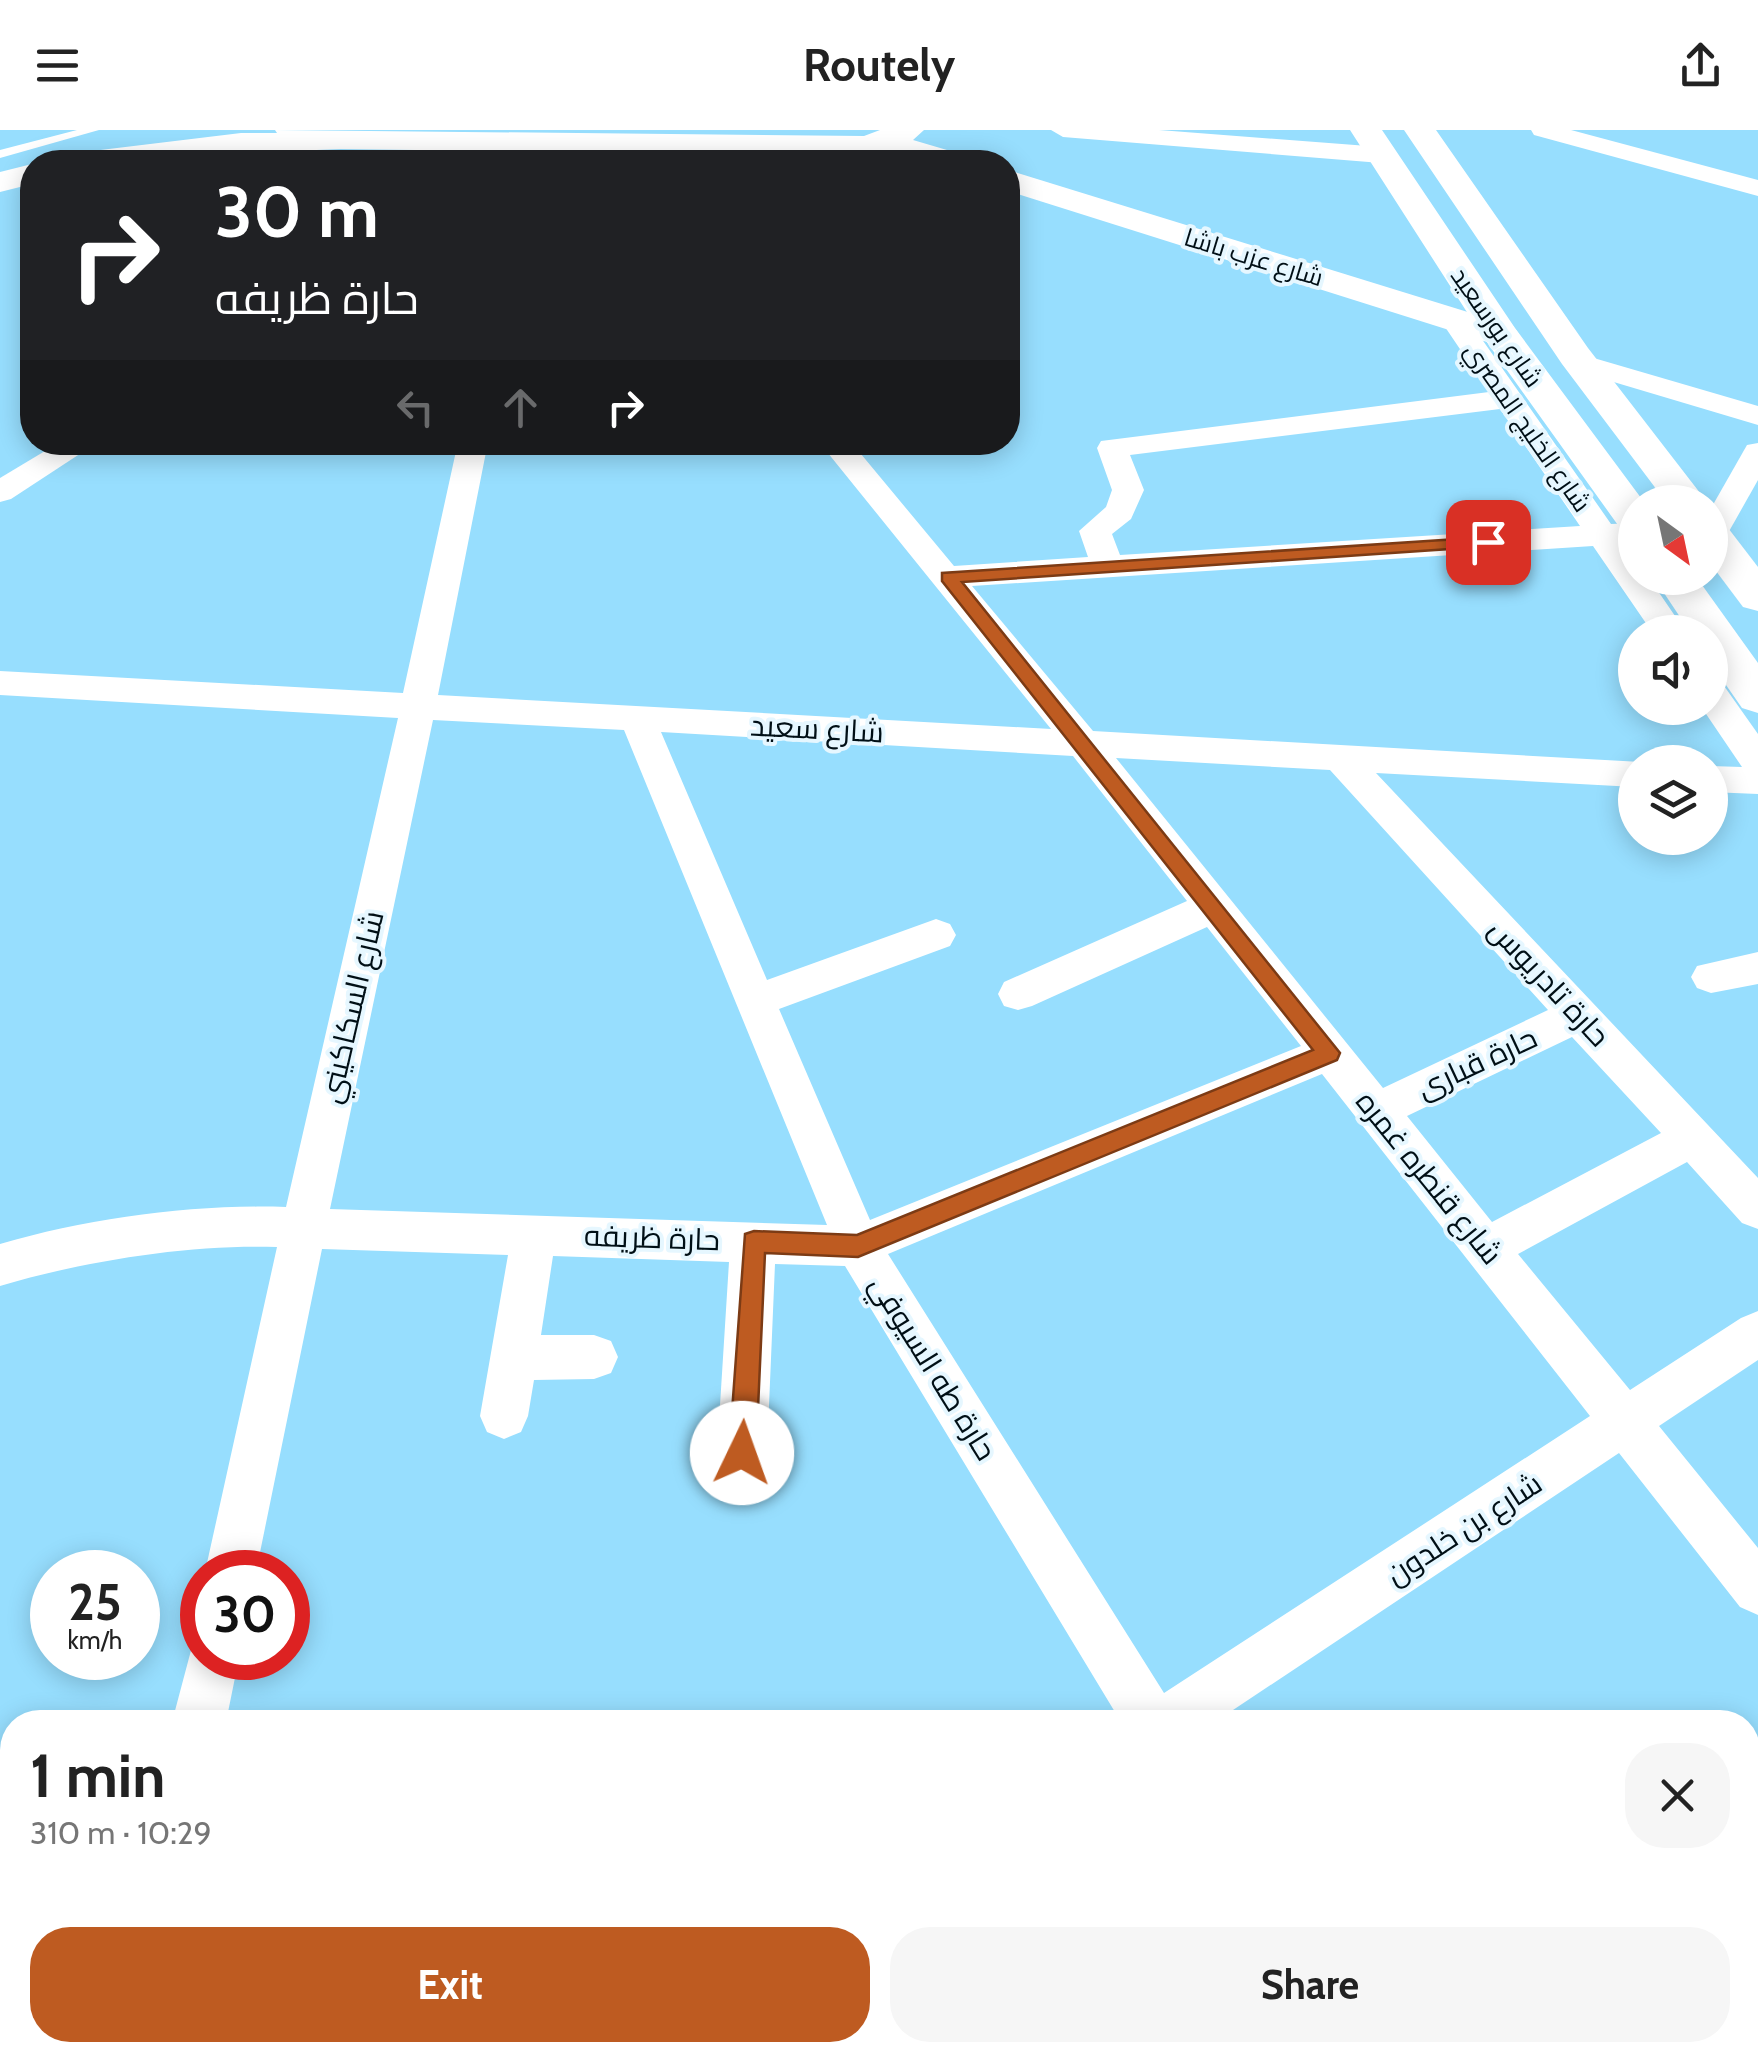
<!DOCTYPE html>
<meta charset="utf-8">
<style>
body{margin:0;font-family:Cabin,Cairo,sans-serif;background:#f6f6f6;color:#222;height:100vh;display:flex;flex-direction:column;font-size:38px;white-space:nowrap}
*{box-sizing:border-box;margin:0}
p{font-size:32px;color:#767676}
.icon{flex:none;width:55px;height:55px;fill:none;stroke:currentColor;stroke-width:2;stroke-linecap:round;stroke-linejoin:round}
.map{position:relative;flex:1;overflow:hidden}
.sheet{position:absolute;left:0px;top:1580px;width:1760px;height:352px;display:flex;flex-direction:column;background:#fff;border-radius:40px 40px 0 0;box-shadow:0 5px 25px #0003}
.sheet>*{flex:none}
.hud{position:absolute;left:20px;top:20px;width:1000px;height:305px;border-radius:40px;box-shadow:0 5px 25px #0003;background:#202124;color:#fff;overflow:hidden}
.needle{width:65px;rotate:147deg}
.controls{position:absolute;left:1618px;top:355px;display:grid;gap:20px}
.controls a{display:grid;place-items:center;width:110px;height:110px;border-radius:50%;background:#fff;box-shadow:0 5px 25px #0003;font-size:50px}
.speed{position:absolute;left:30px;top:1420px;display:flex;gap:20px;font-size:50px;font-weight:700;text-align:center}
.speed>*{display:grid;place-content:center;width:130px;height:130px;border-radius:50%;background:#fff;box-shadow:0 5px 25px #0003;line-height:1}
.speed small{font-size:25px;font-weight:400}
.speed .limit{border:15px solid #d22;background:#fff;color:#111}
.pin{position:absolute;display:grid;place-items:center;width:85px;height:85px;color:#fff;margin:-42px;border-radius:20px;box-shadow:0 5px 15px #0006}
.me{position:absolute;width:110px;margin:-55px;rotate:3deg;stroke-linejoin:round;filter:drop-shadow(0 0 8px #0008)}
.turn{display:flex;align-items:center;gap:35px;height:210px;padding:0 30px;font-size:45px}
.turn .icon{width:130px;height:130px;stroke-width:2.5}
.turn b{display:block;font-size:70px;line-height:85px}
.lanes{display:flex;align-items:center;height:95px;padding:0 30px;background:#0003;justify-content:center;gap:50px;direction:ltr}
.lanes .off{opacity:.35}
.round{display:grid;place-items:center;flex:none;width:105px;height:105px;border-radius:40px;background:#f6f6f6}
.headline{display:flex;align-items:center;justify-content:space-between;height:170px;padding:0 30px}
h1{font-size:60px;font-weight:700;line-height:75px}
.cta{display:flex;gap:20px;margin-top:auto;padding:20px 30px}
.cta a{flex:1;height:115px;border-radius:40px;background:#be5b21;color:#fff;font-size:40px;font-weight:700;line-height:115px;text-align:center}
.cta a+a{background:#f6f6f6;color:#222}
header{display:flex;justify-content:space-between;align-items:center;height:130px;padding:0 30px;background:#fff;font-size:45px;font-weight:700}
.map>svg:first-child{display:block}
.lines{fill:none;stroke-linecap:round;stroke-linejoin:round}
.service{fill:#fff;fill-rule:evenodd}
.minor{fill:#fff;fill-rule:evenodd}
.secondary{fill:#fff;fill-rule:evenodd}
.primary{fill:#fff;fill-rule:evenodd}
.route{fill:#be5b21;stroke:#7c3b15;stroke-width:2.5}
.labels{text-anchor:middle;stroke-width:8;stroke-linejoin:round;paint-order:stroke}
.far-street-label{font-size:25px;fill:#000f16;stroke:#e6f7ff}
.street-label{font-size:30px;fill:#000f16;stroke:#e6f7ff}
</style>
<header><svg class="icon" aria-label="menu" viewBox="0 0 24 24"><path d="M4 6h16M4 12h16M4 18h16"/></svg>Routely<svg class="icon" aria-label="share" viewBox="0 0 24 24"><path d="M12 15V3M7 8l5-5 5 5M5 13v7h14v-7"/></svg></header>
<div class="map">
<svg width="1758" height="1931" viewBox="0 0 1758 1931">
<rect width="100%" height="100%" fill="#97defe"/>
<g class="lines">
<path class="service" d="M77,0H99L0,28V20Z"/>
<g class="minor">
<path d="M1051,0H1159L1381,17L1394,25L1381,33L1063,7Z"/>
<path d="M1531,0H1571L1758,50V66L1534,5Z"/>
<path d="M736,9L749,17C731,35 693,33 669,32L673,27Z"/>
<path d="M1455,182L1465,185L1611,394L1635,393V413L1625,414L1635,428V448H1649L1686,502H1652L1593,416L972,456L1093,601L1641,632H1635V657L1376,643L1758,1048V1099L1742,1093L1687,1032L1518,1124L1630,1260L1741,1188L1758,1181V1230L1659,1296L1758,1418V1485L1740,1477L1619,1323L1215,1592H1121L845,1136L775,1134L767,1323L759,1340L742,1347L725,1340L717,1323L729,1132L553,1126L541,1205H594L611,1211L618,1227L611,1243L594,1249L534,1250L528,1286L521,1302L504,1309L487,1302L480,1286L508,1125L322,1119L256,1442H205L277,1117C189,1114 84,1131 0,1156V1114C90,1088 192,1074 286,1077L398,588L0,565V541L403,563L458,312H488L438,565L1051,599L819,312H851L954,436L1088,427L1079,401L1106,377L1112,360L1097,318L1101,311L1489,262L1441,191L1445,185ZM1500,279L1580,396L1120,425L1112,404L1131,389L1144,360L1130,325ZM433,590L624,600L827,1095L330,1079ZM661,602L1073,626L1187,771L1004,852L998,864L1004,876L1018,880L1032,876L1207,797L1301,916L870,1090L779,879L950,816L956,805L950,794L936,789L767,850ZM1116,628L1330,640L1548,880L1383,958ZM1572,907L1661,1003L1492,1092L1407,986ZM1322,944L1590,1286L1164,1563L888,1124Z"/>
<path d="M1580,224L1758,276V295L1570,239L1565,233L1570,227Z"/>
<path d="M60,312H98L11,369L0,372V348Z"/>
<path d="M1758,313V350L1723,412L1710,415V380L1747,315Z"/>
<path d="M1710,550L1722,553L1758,604V664L1710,662V636L1742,637L1702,578H1710Z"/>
<path d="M1758,822V854L1711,863L1697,858L1691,847L1697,836Z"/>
<path d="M202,1506V1528H239L226,1592H172L194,1509Z"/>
<path d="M12,1806V1864L0,1868V1810Z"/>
<path d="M339,1920H406L411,1931H344Z"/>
<path d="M673,1920H743L738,1931H668Z"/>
<path d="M1296,1920H1357L1362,1931H1301Z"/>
</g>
<g class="secondary">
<path d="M275,0L864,6L880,0H924L913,10L964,25L968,32H919L884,22L869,26L341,19L241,23L161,32H68L72,25L84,22L241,3H277Z"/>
<path d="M32,34V54L0,62V42Z"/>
<path d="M1008,40L1513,196L1519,204L1513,212L1500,215L1487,212L1008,61Z"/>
</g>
<g class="primary">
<path d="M1350,0H1382L1515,198L1644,372H1635V402L1620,398L1481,204Z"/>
<path d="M1404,0H1436L1588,218L1707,372H1666L1562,234Z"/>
<path d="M1710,390L1725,394L1758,437V481L1743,477L1710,433Z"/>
<path d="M1654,448H1697L1758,533V583L1742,578L1710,532V502H1690Z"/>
</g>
</g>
<path class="route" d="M1488,407L1497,412L1494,416L962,452L1340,923L1337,930L858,1127L765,1123L756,1323L752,1332L742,1336L733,1332L729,1323L745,1104L754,1101L857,1105L1313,920L942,451V443Z"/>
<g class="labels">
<g class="far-street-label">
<text transform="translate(1254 127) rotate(17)" y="9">شارع عزب باشا</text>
<text transform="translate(1497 197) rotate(55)" y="9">شارع بورسعيد</text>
<text transform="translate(1528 297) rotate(55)" y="9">شارع الخليج المصري</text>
</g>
<g class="street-label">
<text transform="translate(817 599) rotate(3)" y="10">شارع سعيد</text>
<text transform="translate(1549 853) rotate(47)" y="10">حارة تادريوس</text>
<text transform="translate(352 877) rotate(-77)" y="10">شارع السكاكيني</text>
<text transform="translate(1477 933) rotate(-25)" y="10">حارة قبارى</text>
<text transform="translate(1429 1048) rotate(51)" y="10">شارع قنطره غمره</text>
<text transform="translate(652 1108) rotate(2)" y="10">حارة ظريفه</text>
<text transform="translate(933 1238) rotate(58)" y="10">حارة طه السيوفي</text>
<text transform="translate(1464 1399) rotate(-33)" y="10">شارع بن خلدون</text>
</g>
</g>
</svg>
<div class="controls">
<a><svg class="needle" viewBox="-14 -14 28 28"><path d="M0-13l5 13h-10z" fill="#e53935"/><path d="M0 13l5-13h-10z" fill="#767676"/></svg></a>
<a><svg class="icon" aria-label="sound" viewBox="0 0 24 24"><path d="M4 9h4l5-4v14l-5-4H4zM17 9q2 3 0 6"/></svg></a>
<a><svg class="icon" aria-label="layers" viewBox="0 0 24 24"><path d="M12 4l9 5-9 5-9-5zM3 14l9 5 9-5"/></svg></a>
</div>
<div class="speed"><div>25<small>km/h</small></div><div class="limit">30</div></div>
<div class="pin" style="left:1488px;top:412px;background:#d93025"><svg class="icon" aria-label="arrive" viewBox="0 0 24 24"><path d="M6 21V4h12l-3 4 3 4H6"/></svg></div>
<svg class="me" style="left:742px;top:1323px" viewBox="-20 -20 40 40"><circle r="19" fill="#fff"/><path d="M0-13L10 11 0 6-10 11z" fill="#be5b21"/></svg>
<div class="hud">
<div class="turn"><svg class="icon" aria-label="right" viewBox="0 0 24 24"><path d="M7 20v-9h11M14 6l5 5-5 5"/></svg><div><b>30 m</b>حارة ظريفه</div></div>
<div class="lanes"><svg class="icon off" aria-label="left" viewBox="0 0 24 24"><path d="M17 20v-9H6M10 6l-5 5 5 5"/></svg><svg class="icon off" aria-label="ahead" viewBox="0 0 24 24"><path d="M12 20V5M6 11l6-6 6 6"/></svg><svg class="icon" aria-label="right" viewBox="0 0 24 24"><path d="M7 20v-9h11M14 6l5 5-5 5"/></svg></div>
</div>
<section class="sheet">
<div class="headline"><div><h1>1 min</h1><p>310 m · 10:29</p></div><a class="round"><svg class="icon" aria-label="close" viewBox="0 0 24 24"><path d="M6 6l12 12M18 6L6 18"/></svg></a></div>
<div class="cta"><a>Exit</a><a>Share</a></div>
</section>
</div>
